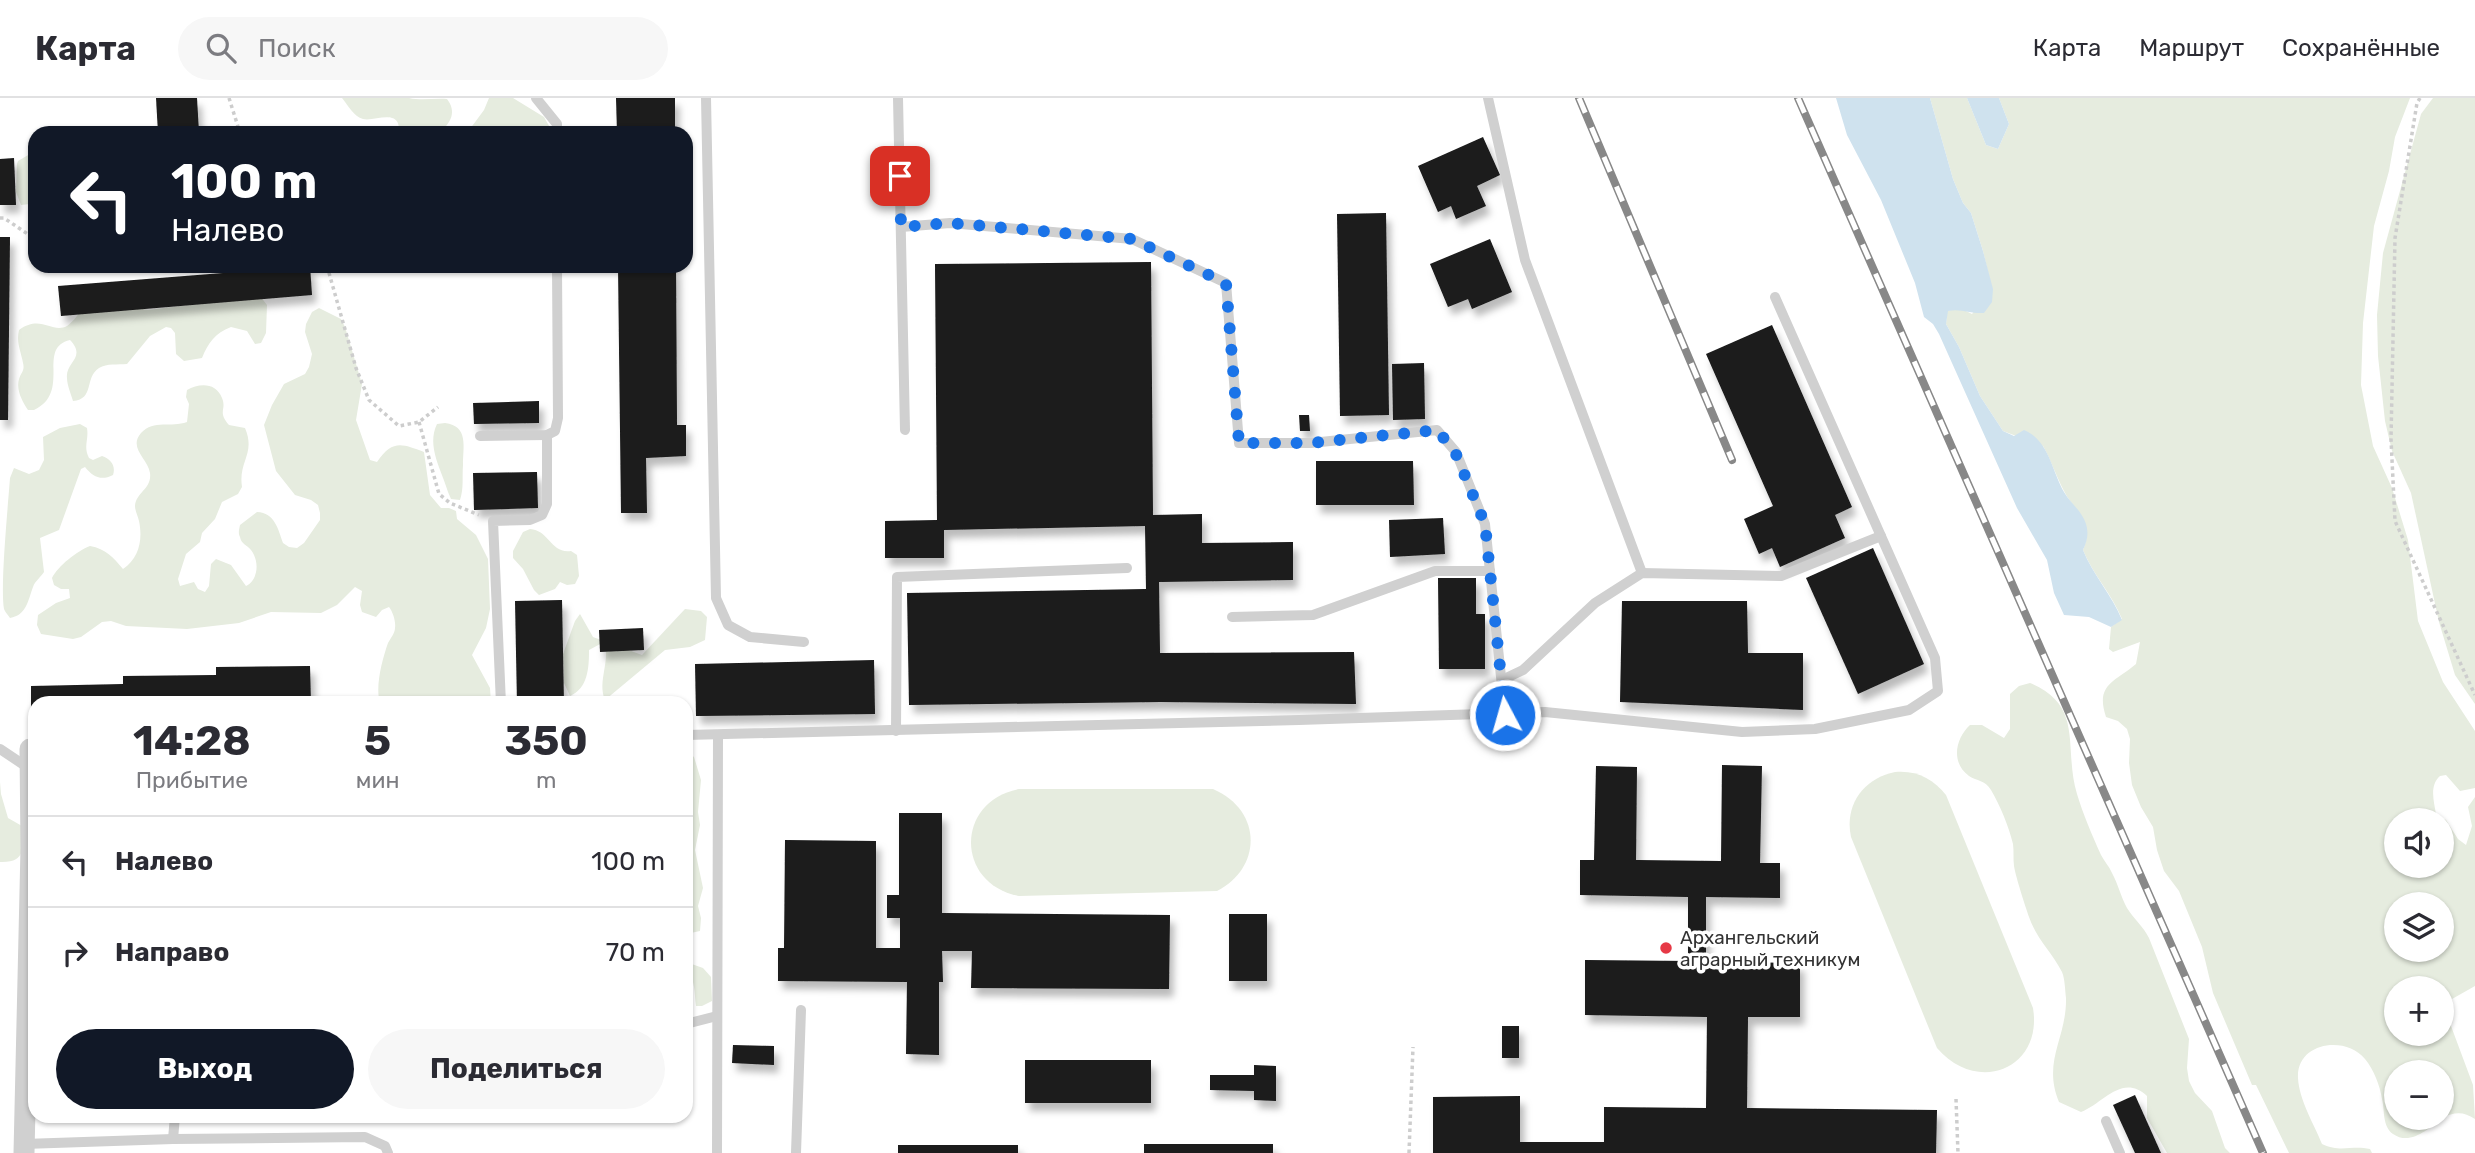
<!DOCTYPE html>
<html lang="ru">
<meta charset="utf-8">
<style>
body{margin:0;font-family:Rubik,sans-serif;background:#f7f7f7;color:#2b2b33;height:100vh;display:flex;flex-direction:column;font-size:26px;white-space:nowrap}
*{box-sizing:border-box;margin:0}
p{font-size:23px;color:#7c7c81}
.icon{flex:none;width:38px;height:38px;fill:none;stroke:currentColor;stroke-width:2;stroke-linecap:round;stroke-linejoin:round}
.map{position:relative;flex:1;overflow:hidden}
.sheet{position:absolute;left:28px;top:598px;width:665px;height:427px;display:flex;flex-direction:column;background:#fff;border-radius:21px;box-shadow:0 2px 5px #0004}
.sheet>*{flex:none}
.hud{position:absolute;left:28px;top:28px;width:665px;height:147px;border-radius:21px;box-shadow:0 2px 5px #0004;background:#111827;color:#fff;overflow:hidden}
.controls{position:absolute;left:2384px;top:710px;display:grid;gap:14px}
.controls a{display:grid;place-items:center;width:70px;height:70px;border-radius:50%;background:#fff;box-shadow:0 2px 5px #0004;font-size:35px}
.pin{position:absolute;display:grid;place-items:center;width:60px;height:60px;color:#fff;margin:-30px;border-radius:14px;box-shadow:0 4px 10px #0006}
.me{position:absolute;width:77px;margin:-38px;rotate:354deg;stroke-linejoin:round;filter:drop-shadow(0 0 5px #0008)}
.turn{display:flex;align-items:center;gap:24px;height:147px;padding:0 28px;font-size:32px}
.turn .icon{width:91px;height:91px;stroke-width:2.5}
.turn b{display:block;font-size:49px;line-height:60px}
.eta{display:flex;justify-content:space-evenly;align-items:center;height:119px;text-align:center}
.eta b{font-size:42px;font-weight:700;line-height:49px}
.action{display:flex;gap:14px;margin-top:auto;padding:14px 28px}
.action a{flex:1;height:80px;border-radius:42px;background:#111827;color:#fff;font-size:28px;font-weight:700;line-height:80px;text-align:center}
.action a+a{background:#f7f7f7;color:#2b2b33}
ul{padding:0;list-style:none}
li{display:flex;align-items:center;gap:21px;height:91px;padding:0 28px;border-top:2px solid #e1e1e2}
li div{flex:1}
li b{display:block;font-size:26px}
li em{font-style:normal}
header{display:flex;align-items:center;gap:42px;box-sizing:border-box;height:98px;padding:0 35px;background:#fff;border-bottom:2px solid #e1e1e2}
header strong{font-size:33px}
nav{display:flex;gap:38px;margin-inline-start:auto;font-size:24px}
.search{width:490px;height:63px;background:#f7f7f7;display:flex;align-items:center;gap:18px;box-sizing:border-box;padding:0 24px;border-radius:38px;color:#7c7c81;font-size:26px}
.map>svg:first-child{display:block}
.green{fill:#e6ecdf;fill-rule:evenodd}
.water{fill:#cfe2ee}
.building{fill:#1a1a1a;filter:url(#shadow)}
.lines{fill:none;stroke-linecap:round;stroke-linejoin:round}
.path{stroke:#cdcdcd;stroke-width:3.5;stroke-dasharray:3.5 3.5;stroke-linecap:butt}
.service{stroke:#d0d0d0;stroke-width:10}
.minor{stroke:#d0d0d0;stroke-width:21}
.rail-casing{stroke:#888;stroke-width:8}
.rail{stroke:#fff;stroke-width:5;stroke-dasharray:16;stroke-linecap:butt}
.route{stroke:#1a73e8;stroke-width:12;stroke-dasharray:0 21.6}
.poi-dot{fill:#e63946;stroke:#fff;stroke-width:2.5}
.labels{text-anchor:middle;stroke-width:7;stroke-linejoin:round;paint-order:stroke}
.poi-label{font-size:19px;fill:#333;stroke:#fff;text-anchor:start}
</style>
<header>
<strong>Карта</strong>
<div class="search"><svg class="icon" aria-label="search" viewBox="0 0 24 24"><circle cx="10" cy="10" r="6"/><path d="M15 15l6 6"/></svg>Поиск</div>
<nav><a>Карта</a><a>Маршрут</a><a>Сохранённые</a></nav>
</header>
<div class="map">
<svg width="2475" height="1055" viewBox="0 0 2475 1055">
<defs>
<filter id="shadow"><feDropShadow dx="4.5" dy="8" stdDeviation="3.5" flood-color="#0004"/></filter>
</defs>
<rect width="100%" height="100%" fill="#fff"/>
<g class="green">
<path d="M342,0H409C422,3 434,0 447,1C457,14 451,25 439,35H399C401,9 375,24 363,21C354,19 347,6 342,0Z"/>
<path d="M489,0H513L544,19L553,35H523L522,31H513L506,35H467L484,12Z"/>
<path d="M1930,0H1967L1986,47L1998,51L2009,26L1999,0H2410L2395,39L2389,73L2374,128L2363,225L2361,287L2373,348L2392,390L2408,442L2418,523L2443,584L2475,633V690L2460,693L2446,677L2440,678C2429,688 2434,703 2436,716L2446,722L2458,741L2466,747L2472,728L2468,709L2475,699V888L2452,901L2451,928L2473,987L2475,1021C2463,1013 2455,1014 2441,1020V975H2396V1020H2441C2429,1031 2410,1048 2393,1036C2382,1028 2385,1013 2382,1001C2380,988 2374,972 2365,961C2346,937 2296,944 2298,980C2299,1002 2314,1026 2322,1046C2341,1055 2351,1047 2370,1051L2372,1055H2289L2256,987H2252L2213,895L2202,849L2179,793L2164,773L2157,752L2153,729L2141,709L2132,687L2129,665L2130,641L2127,631L2118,623L2106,619C2095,586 2115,584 2136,566L2140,544L2113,554L2109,551L2111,529L2122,521C2112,496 2093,477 2083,452C2095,422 2075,415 2064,393C2056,378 2051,362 2043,348L2003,333L1980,298L1959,249L1946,226L1947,213L1960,210L1972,216L1992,191L1983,153L1971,115L1963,105L1953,81ZM2396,723H2441V768H2396ZM2396,807H2441V852H2396ZM2396,891H2441V936H2396Z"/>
<path d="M2433,0H2475V606L2455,577L2439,524L2411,395L2392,353L2385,323L2378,258L2377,217L2383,155L2421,16Z"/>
<path d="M35,53V102L30,106L21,107L16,94L17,66L18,63Z"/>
<path d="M260,198L267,207L266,235L261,245L255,246L247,233L231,229C215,235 208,245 202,260L184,263L176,256L175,235L171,230L166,229L150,238L127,266C118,267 107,265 99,270C84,280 95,301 73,303C71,296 67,287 67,280C65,264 87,260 70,242C36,250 72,294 34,312H28C22,303 16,292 19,281C21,274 25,273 23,265C21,253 16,245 19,232C41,216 52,236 67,228C73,224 78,216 83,211L137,210L148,212Z"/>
<path d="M319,210L341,221L345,229L362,286L356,322L370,362L377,364C392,342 401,345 424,354L430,397L441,410H449L456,413L457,421L476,437L488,461L490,511L486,530L472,557L490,590L491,605H380C375,589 382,562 388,545C390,541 395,535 395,530C396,524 393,514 389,509L382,512L376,519L362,514L360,507L362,493L355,489L337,507L321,515L271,514L239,525L187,531L126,528L111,523L102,524L81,539L73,541L41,536L37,527L38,517L56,505L70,500L69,491H61L54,487L52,480C58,468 77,453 90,448C106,451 113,459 123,471C139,460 143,442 139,423C138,418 135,413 135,408C136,394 152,391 150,375C148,361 128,350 141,335C154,321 171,330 187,324L189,306L186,299L187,292C199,285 216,284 222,300C227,312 217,313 229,327L245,330C256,356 238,363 242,389L238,396L222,404L215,421L202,435L200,444L186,456L178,481L180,488L194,484L198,491L205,494L209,488L211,466L216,461L231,467L246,488C258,482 260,464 251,452C247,447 241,446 240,439C238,435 239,432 240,427L257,414C275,415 278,431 283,445L289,449L297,450L304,445L320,422V415L318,407L311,402L295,397L276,373L264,327L272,307L284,286L305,276L309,269L312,256L305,234L306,226L312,214Z"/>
<path d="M445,325C469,328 463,349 463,367C462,380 464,390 460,402L451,401L448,394C442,373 426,348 437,326Z"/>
<path d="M80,326L87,330C89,342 83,348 89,360L93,362L102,358C111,361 116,368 113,377C101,383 93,379 85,369L81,371L59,432L40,440L44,474C41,479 35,483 33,489C28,502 27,517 10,520C8,517 5,514 4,511C0,489 8,408 10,380L14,370L29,376L39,372L44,362L43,339L60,330Z"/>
<path d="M530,431C549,432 551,456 571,453L577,457L579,478L575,486L567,487L560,484L555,491L539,497L534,492L523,471L513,460V453L523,434Z"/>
<path d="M685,511L701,513L707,519L705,542L690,549L665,552L605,602C597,583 611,563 604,544L589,552C589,570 588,590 570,598L564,585L563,556L575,523L580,516L593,539L642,557Z"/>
<path d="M2030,585C2085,608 2063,650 2077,696C2083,716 2092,737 2101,757C2104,763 2109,768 2112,775C2118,786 2121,799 2127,810C2134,821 2143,828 2149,840L2189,941L2187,970L2189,983L2195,995L2212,1013L2225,1050L2230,1055H2167L2147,1020V998C2122,975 2104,1005 2081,1014L2059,1004C2042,963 2067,940 2066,900C2065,892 2065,881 2062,874C2052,854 2037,842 2029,819C2025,807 2016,780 2014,768C2013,761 2014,753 2013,746C2009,729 2000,707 1991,692C1985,682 1977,683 1969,678C1950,664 1956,640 1970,627H1982L2004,640L2010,631V596L2019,588Z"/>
<path d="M686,653L694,659L701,682L698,714L700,727L695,752L703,790L698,808L701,820L700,833L686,836Z"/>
<path d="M1895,674C1917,672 1933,681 1946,697L2033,910C2043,971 1977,997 1937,950L1851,739C1844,707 1864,680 1895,674Z"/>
<path d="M0,684L1,696L8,720L22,728C23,749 27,765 0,764Z"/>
<path d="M1019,691H1213C1262,712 1263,769 1217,793L1019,798C955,786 955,703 1019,691Z"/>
<path d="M686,864L703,870L711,879L712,903L702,908H696C694,895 696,882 686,872Z"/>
</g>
<g class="water">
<path d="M1836,0H1930L1953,81L1963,105L1971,115L1983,153L1993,191L1992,204L1984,215C1970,216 1961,210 1948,213L1946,226L1959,249L1980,298L2003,333L2014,338L2024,332C2049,342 2052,373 2064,394C2071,406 2082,413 2086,426C2089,436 2087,443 2083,452C2093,477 2112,497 2122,522L2111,529L2089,519L2064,517L2054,495L2047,462L2017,410L1939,236L1933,226L1924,219L1915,185L1881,102L1847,37Z"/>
<path d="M1967,0H1999L2009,26L1998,51L1986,47Z"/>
</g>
<g class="building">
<path d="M156,0H197L199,35H158Z"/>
<path d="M616,0H675V35H617Z"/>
<path d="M1483,39L1500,77L1477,88L1486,108L1456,121L1451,108L1438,114L1418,68Z"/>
<path d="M14,60L16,107H0V61Z"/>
<path d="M1386,115L1389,317L1340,318L1337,116Z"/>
<path d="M0,139H10L8,322H0Z"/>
<path d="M1490,141L1512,194L1472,211L1468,201L1448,209L1430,166Z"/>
<path d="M1151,164L1153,417L1202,416V445L1293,444V482L1159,484L1160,555L1354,554L1356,606L1161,604L909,607L907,495L1146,491L1145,428L944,432V460H885V423L937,422L935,166Z"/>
<path d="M310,168L312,197L61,218L58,188Z"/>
<path d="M618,168H676L677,327H686V358L646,360L647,415H621Z"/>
<path d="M1772,227L1852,409L1835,417L1845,440L1780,469L1772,450L1759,456L1744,421L1773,408L1706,256Z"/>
<path d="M1424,265L1425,321L1393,322L1392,266Z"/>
<path d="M539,303V325L474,326L473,305Z"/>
<path d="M1299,317H1309L1310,333H1300Z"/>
<path d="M1316,363H1413L1414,407H1316Z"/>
<path d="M537,374L538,410L474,412L473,375Z"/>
<path d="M1443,420L1445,456L1390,459L1389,422Z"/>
<path d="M1873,450L1924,566L1858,596L1806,480Z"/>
<path d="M1438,480H1476V516H1485V571H1439Z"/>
<path d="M562,502L564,606H517L515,503Z"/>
<path d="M1622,503H1747L1748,555H1803V612L1620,604Z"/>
<path d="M643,530L644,552L600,554L599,532Z"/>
<path d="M874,562L875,616L696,618L695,566Z"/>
<path d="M310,568L311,605L35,606V626H31V588L123,586V578L216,577V569Z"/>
<path d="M1722,667L1762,668L1760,765H1780V800L1706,799V864L1800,865V919H1748L1747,1010L1937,1012L1936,1055H1433V999L1520,998V1044H1604V1009L1706,1010L1707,919L1585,917V862L1688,863V799L1580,797V762H1594L1596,668L1637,669L1636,762L1721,763Z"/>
<path d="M899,715H942V815L1170,817L1169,891L971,890L972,853H942L943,884H939V957L906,956L907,884L778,883V850H784L785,742L876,743V850H900V820H887V797H899Z"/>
<rect x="1229" y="816" width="38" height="67"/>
<rect x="1502" y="928" width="17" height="32"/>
<path d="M733,947L774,948V967L732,965Z"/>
<rect x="1025" y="962" width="126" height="43"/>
<path d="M1254,967L1276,968V1003L1254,1002V993L1210,992V977H1254Z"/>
<path d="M2135,997L2161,1055H2135L2113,1007Z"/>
<rect x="1144" y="1046" width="129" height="9"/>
<rect x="898" y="1047" width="120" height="8"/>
</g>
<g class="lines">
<g class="path">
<path d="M229,0L240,35"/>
<path d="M2420,0L2417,5L2395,140L2391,341L2395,423L2475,597"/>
<path d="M0,120H4L35,141"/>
<path d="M327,168L356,270L369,302L399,328L419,324L438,309"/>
<path d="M419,324L439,396L450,405L479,417"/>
<path d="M1956,1001L1958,1055"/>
<path d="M1409,1055L1413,949"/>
</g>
<g class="service">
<path d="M536,0L557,26V35"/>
<path d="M706,0L716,500L728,527L750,539L804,544"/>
<path d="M898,0L905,332"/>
<path d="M1488,0L1525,162L1642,475"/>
<path d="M901,129L950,125L1132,141L1226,185L1239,345H1311L1437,332L1456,354L1485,426L1505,617"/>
<path d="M480,338L547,337L555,333L558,320L557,168"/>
<path d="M1232,519L1313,517L1435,473H1490"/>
<path d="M1502,582L1523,572L1595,505L1642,475L1781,478L1881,438"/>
<path d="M501,606L493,423L530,422L542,417L547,406V337"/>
<path d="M896,633L897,479L1127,470"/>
<path d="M686,637L1299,622L1545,614L1742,634L1815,631L1909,612L1938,593L1935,560L1775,199"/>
<path d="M0,651L30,671"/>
<path d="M686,926L717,918"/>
<path d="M2106,1023L2120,1055"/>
<path d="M173,1041L175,1018"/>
<path d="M24,1046L173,1041L365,1039L385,1048L388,1055"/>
<path d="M717,1055L718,638"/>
<path d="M796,1055L801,912"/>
</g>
<path class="minor" d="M24,1055L31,750L30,651"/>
<defs>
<g id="rail">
<path d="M1579,0L1732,362"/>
<path d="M1798,0L2263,1055"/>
</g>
</defs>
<use href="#rail" class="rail-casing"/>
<use href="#rail" class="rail"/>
</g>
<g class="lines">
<path class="route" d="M900,78L901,129L950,125L1132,141L1226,185L1239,345H1311L1437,332L1455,354L1485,426L1505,617"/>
</g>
<circle class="poi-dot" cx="1666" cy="850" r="7"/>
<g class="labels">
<g class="poi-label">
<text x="1680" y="846">Архангельский<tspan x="1680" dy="22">аграрный техникум</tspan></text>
</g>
</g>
</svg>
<div class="controls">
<a><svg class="icon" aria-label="sound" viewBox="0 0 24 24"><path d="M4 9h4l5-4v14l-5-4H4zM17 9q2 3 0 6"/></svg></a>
<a><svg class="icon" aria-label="layers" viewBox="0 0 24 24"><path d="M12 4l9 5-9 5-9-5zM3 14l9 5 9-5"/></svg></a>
<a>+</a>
<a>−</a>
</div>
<div class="pin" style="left:900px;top:78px;background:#d93025"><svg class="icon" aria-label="arrive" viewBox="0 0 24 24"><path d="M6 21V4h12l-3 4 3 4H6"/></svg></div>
<svg class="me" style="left:1505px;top:617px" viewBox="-20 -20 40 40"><circle r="17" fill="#1a73e8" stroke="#fff" stroke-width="3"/><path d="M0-11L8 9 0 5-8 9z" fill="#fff"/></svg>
<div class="hud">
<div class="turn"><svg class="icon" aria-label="left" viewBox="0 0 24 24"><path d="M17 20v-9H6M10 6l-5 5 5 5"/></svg><div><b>100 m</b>Налево</div></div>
</div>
<section class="sheet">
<div class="eta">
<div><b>14:28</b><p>Прибытие</p></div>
<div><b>5</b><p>мин</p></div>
<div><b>350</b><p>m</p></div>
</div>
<ul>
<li><svg class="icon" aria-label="left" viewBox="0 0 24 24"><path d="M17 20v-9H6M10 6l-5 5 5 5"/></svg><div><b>Налево</b></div><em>100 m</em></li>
<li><svg class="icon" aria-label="right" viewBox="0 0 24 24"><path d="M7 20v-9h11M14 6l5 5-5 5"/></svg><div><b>Направо</b></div><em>70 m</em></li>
</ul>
<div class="action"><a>Выход</a><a>Поделиться</a></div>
</section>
</div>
